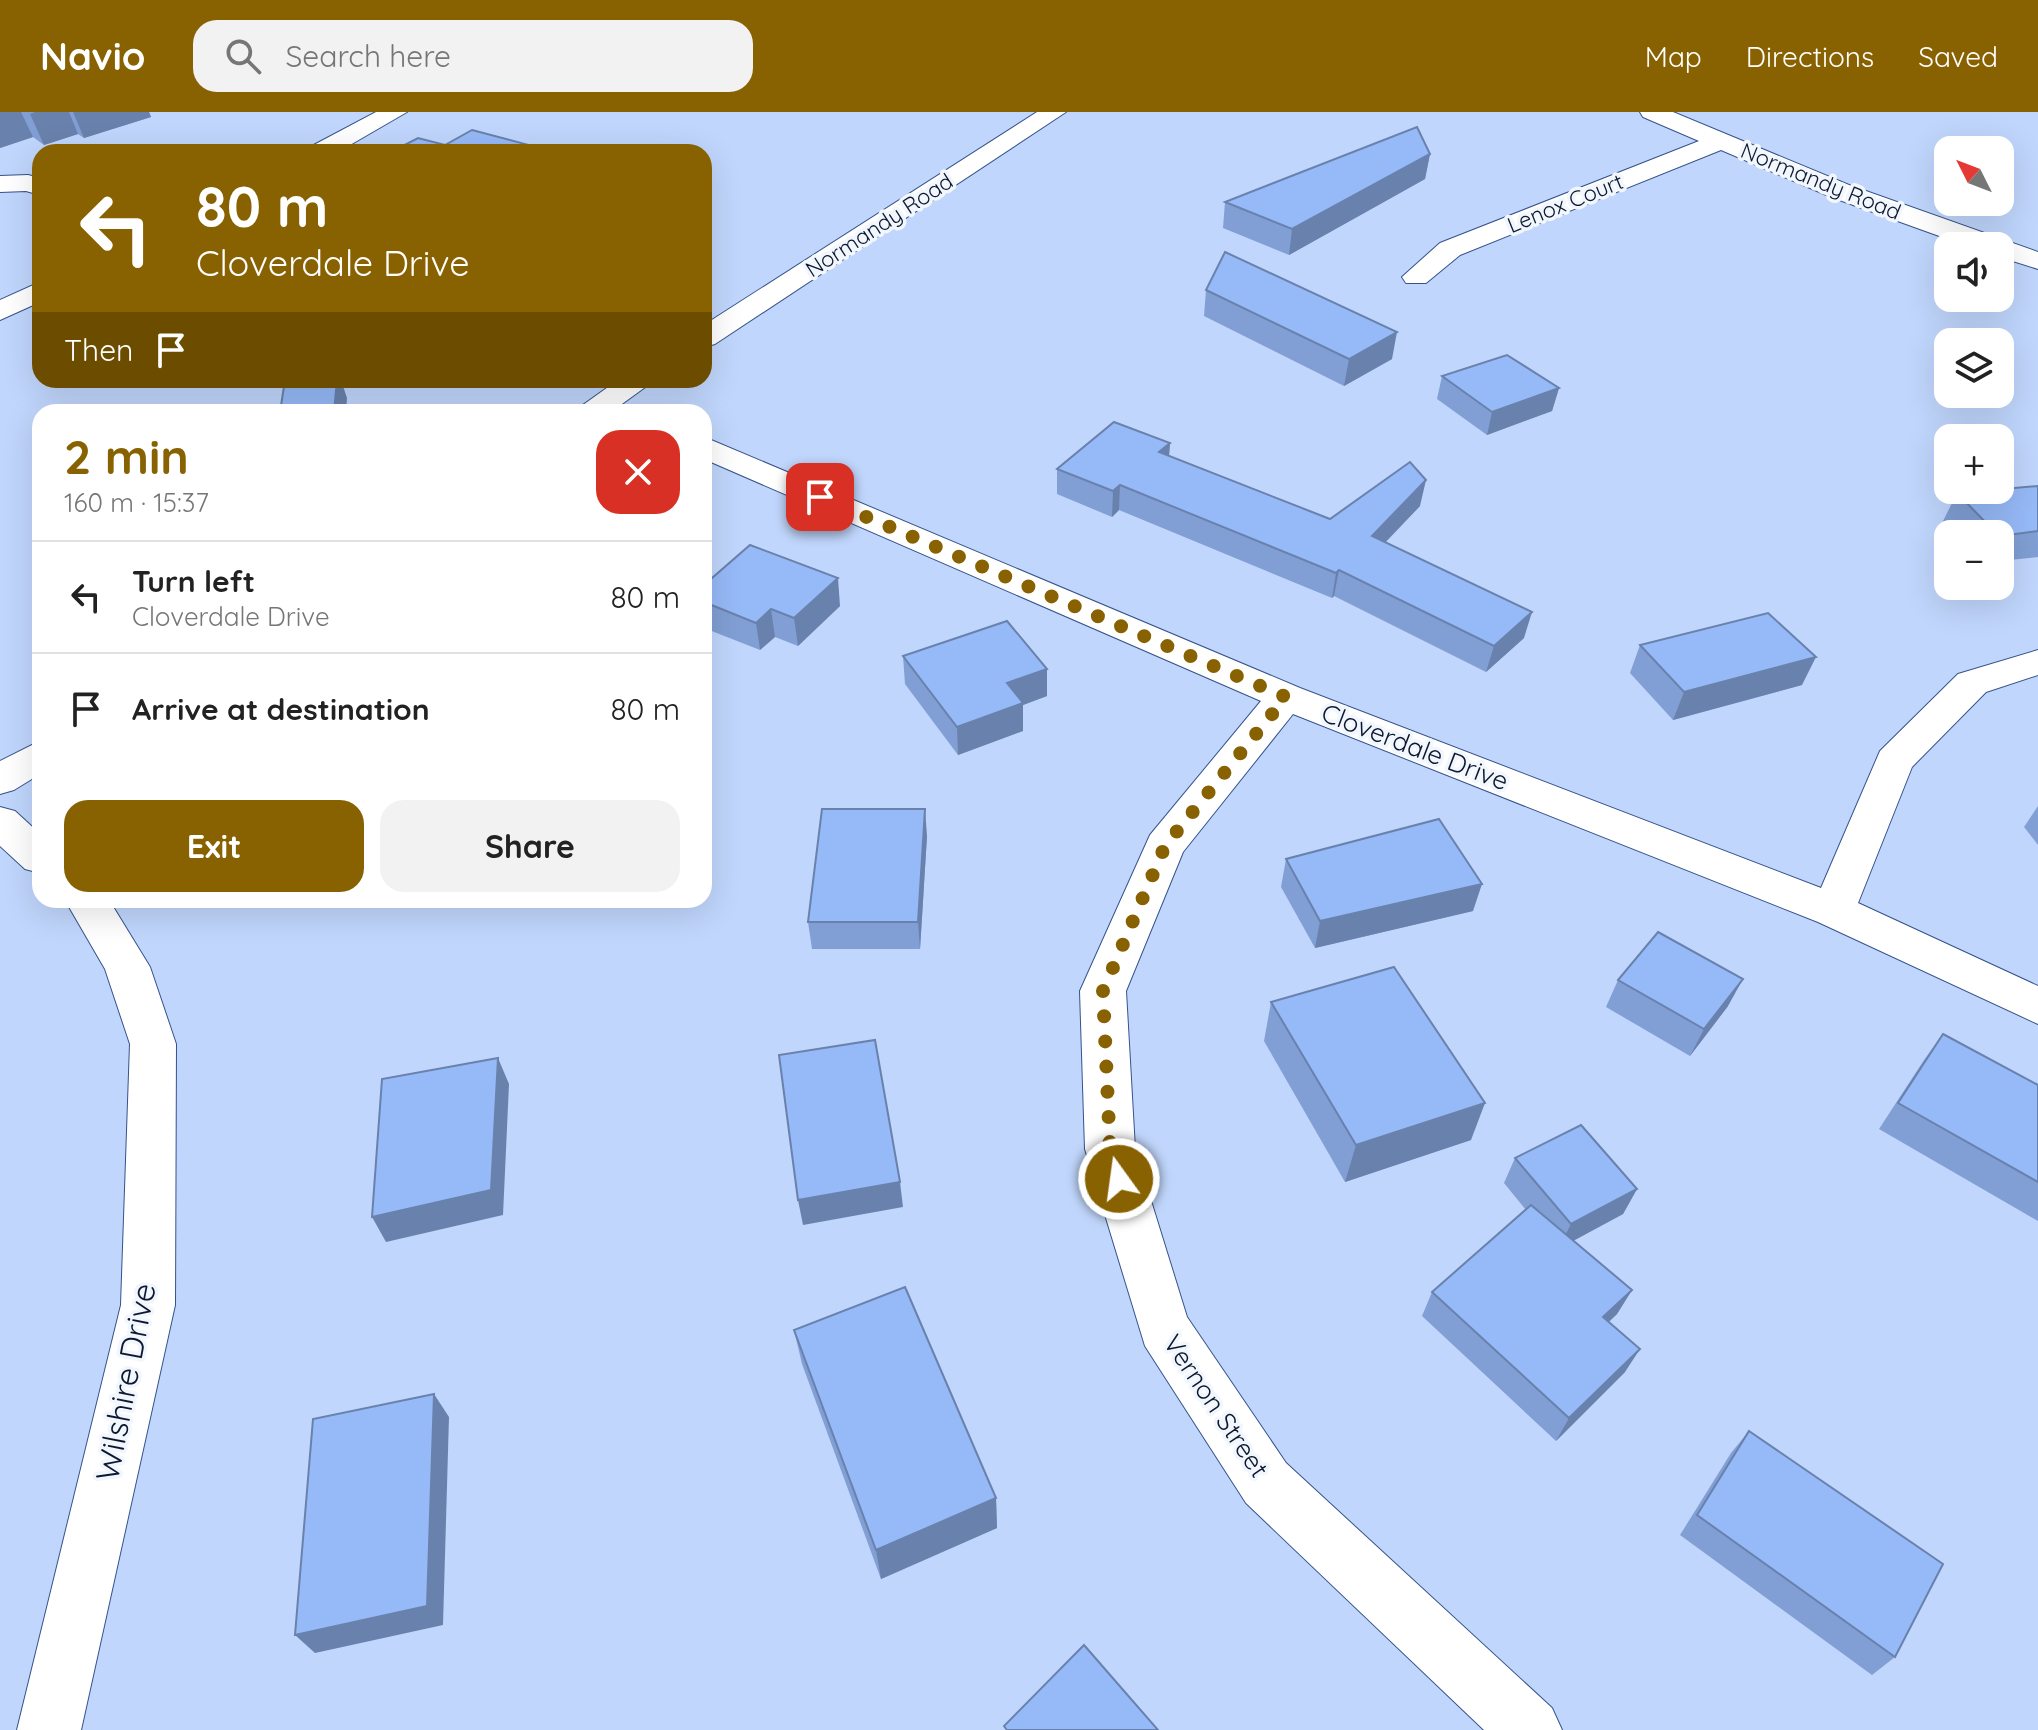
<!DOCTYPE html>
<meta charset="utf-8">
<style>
body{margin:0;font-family:Quicksand,sans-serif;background:#f2f2f2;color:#222;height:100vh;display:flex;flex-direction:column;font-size:30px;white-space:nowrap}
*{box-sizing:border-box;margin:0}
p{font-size:26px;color:#767676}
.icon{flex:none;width:44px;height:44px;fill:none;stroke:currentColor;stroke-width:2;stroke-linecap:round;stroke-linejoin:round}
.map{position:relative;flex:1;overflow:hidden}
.sheet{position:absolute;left:32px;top:292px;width:680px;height:504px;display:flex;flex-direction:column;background:#fff;border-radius:24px;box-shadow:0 8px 32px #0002}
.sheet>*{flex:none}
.banner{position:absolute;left:32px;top:32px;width:680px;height:244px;border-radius:24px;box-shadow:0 8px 32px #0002;background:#886100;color:#fff;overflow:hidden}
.needle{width:52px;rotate:312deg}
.fabs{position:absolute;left:1934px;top:24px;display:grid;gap:16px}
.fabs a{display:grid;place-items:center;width:80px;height:80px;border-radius:16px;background:#fff;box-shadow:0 8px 32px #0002;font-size:40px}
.pin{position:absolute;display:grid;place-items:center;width:68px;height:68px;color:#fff;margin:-34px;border-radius:16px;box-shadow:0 4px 12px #0006}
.me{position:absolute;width:88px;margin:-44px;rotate:346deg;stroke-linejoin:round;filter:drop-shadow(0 0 6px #0008)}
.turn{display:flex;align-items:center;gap:28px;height:168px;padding:0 32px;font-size:36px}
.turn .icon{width:104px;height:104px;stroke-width:2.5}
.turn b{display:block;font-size:56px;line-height:68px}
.then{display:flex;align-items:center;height:76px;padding:0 32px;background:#0003;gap:16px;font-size:30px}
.round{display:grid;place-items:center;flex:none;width:84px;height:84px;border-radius:24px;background:#f2f2f2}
.headline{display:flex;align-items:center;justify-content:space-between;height:136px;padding:0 32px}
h1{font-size:48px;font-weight:800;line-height:60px;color:#886100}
.button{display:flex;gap:16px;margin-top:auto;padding:16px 32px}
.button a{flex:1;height:92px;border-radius:24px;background:#886100;color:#fff;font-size:32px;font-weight:800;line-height:92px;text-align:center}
.button a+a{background:#f2f2f2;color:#222}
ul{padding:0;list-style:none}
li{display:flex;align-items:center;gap:24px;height:112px;padding:0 32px;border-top:2px solid #e0e0e0}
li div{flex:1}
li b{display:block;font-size:30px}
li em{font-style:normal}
header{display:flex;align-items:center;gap:48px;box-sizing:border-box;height:112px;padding:0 40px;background:#886100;color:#fff}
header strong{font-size:38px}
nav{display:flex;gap:44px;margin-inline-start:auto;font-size:28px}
.search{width:560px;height:72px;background:#f2f2f2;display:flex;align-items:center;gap:20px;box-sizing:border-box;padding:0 28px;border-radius:24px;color:#767676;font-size:30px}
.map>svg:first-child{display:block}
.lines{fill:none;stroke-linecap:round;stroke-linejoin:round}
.minor-casing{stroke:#35538a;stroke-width:2}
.secondary-casing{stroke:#35538a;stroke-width:2}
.minor{fill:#fff;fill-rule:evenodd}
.secondary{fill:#fff;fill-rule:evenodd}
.wall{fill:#819fd4}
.shaded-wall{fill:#6982ad}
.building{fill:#96b9f7;stroke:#6982ad;stroke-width:2}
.route{stroke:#886100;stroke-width:14;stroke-dasharray:0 25.2}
.labels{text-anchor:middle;stroke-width:7;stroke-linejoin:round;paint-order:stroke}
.far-street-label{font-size:22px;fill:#0c182f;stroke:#f2f6fd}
.street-label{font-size:26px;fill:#0c182f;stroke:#f2f6fd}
.near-street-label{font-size:32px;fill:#0c182f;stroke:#f2f6fd}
</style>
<header>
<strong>Navio</strong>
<div class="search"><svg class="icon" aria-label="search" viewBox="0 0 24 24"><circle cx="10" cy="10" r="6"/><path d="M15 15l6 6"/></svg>Search here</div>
<nav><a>Map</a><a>Directions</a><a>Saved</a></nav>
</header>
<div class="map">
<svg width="2038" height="1618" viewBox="0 0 2038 1618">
<rect width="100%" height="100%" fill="#c0d6fc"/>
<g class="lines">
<defs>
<g id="minor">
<path d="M1037,0H1066L715,232L704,235V213Z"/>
<path d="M1640,0H1673L1849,73L2038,140V157L2000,145V134H1967L1831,85L1721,38L1460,143L1426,171H1406L1402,165L1440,131L1699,29L1643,5Z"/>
<path d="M28,63L40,66V83L26,79L0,80V64Z"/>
<path d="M618,268H655L611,300H573Z"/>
<path d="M704,325L1300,576L1821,776L1880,639L1958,562L2038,538V563L1986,580L1912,655L1858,791L2038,874V912L1818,810L1293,602L1183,740L1126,879L1135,1037L1187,1205L1286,1351L1552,1596L1562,1618H1484L1246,1391L1145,1234L1085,1037L1080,879L1150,723L1261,589L704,347Z"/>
<path d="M40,629V662L14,678L0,682V649Z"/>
<path d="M0,695L15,699L40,722V761L25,757L0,734Z"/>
<path d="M65,788H109L150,855L176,932L175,1193L81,1618H17L121,1193L130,932L105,857Z"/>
</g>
<g id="secondary">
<path d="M376,0H407L338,40H306L310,35Z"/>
<path d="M40,170V190L0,208V188Z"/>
</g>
</defs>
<use href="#minor" class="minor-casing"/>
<use href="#secondary" class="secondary-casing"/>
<use href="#minor" class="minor"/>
<use href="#secondary" class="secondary"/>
</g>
<g class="wall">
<path d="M0,0H149L151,5L84,26L78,22L44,33L33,25L0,36Z"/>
<path d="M1430,42L1425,67L1289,143L1223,116L1225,90Z"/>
<path d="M1206,178L1392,247L1344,274L1204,204Z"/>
<path d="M1442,264L1559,276L1552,299L1487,323L1437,287Z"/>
<path d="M1170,331L1169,344L1330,407L1420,394L1386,430L1524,526L1486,560L1334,484L1332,486L1119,398L1112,405L1057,382V357Z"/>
<path d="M2038,374V445L2000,449V422H1956L1943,409L1957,381Z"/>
<path d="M704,473L840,494L798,534L775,525L760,538L704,516Z"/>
<path d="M1640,533L1802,573L1673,608L1630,561Z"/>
<path d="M903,544L1047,557V584L1023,593V619L958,643L905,572Z"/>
<path d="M2038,694V733L2024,715Z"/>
<path d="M927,724L920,837H812L808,810Z"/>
<path d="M1286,747L1473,799L1315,836L1281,775Z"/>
<path d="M1618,868L1728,894L1690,944L1606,895Z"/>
<path d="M1271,890L1471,1028L1345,1070L1264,929Z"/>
<path d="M1943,922L2038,973V1109L1879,1017L1924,948Z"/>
<path d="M1515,1046L1637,1077L1623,1102L1573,1129L1632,1178L1617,1202L1609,1210L1625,1260L1556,1329L1422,1204L1432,1180L1526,1098L1504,1071Z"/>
<path d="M794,1218L996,1386L997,1416L881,1467L802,1252Z"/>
<path d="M1749,1319L1895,1545L1872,1563L1680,1423L1731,1341Z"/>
</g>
<g class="shaded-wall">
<path d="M0,0H21L33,25L0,36Z"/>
<path d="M35,0H69L78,22L44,33L30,2Z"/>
<path d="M73,0H149L151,5L84,26Z"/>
<path d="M1430,42L1425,67L1289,143L1292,117Z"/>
<path d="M1397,220L1392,247L1344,274L1349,247Z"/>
<path d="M337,268H341L347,286L346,300H334Z"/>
<path d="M1559,276L1552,299L1487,323L1492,300Z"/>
<path d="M1170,331L1168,357L1159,340Z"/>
<path d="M1426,368L1420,394L1367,449L1372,424Z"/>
<path d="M1120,373L1119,398L1112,405L1113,379Z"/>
<path d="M1339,458L1334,484L1332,486L1336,461Z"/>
<path d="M838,466L840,494L798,534L794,506Z"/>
<path d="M771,497L775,525L760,538L756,511Z"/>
<path d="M1532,500L1524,526L1486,560L1494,534Z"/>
<path d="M1816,545L1802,573L1673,608L1684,580Z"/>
<path d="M1047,557V584L1023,593V619L958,643L957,615L1007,571Z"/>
<path d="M925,697L927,724L920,837L918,810Z"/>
<path d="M1482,772L1473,799L1315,836L1320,809Z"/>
<path d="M1743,867L1728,894L1690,944L1704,917Z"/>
<path d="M498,946L509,972L503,1103L386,1130L372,1105Z"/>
<path d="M1485,991L1471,1028L1345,1070L1356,1033Z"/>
<path d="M900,1070L903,1095L803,1113L798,1088Z"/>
<path d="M1637,1077L1623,1102L1558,1137L1571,1112Z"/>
<path d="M1632,1178L1617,1202L1589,1228L1603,1205Z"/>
<path d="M1640,1237L1625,1260L1556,1329L1569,1306Z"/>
<path d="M434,1282L449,1305L443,1513L315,1541L295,1523Z"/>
<path d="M996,1386L997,1416L881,1467L876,1438Z"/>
</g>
<g class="building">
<path d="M1417,15L1430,42L1292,117L1225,90Z"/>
<path d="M472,18L540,36L533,40H391L418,26L445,33Z"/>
<path d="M1225,140L1397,220L1349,247L1206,178Z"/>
<path d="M1507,243L1559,276L1492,300L1442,264Z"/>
<path d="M285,268H337L334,300H280Z"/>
<path d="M1114,310L1170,331L1159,340L1330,407L1410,350L1426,368L1372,424L1532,500L1494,534L1339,458L1336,461L1120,373L1113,379L1057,357Z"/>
<path d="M2038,374V419L2000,424V422H1997L1957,381Z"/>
<path d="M750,433L838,466L794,506L771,497L756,511L704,490V473Z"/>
<path d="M1768,501L1816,545L1684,580L1640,533Z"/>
<path d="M1007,509L1047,557L1007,571L1023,591L957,615L903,544Z"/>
<path d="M822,697H925L918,810H808Z"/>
<path d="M1439,707L1482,772L1320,809L1286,747Z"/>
<path d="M1658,820L1743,867L1704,917L1618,868Z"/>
<path d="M1394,855L1485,991L1356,1033L1271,890Z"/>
<path d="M1943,922L2038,973V1070L1898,991Z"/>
<path d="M875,928L900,1070L798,1088L779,943Z"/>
<path d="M498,946L491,1078L372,1105L382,967Z"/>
<path d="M1581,1013L1637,1077L1571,1112L1515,1046Z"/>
<path d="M1531,1093L1632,1178L1603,1205L1640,1237L1569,1306L1432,1180Z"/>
<path d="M905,1175L996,1386L876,1438L794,1218Z"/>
<path d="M434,1282L427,1494L295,1523L313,1307Z"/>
<path d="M1749,1319L1943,1452L1895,1545L1697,1403Z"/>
<path d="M1084,1533L1158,1618H1007L1004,1614Z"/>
</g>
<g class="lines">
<path class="route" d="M820,385L1286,585L1165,734L1103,879L1110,1037L1119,1067"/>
</g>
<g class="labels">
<g class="far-street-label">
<text transform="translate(1821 69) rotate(22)" y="8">Normandy Road</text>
<text transform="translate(1565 91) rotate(-22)" y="8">Lenox Court</text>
<text transform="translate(879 113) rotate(-33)" y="8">Normandy Road</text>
</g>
<g class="street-label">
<text transform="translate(1415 635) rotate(21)" y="9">Cloverdale Drive</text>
<text transform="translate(1216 1294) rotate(56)" y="9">Vernon Street</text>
</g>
<g class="near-street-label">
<text transform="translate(126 1270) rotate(-79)" y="11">Wilshire Drive</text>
</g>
</g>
</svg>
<div class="fabs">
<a><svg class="needle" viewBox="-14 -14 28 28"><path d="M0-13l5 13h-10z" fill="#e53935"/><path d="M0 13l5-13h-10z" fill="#767676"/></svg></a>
<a><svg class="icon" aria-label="sound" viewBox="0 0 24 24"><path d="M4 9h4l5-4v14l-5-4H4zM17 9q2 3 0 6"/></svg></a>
<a><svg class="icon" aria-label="layers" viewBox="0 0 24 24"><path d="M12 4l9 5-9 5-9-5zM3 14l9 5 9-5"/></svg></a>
<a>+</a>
<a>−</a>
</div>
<div class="pin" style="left:820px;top:385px;background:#d93025"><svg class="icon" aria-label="arrive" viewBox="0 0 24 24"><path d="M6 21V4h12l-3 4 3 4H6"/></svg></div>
<svg class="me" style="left:1119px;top:1067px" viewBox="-20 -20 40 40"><circle r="17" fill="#886100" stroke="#fff" stroke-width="3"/><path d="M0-11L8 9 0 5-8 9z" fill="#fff"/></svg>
<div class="banner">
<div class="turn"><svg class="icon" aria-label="left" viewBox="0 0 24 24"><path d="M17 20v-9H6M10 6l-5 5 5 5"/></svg><div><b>80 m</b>Cloverdale Drive</div></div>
<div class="then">Then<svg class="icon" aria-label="arrive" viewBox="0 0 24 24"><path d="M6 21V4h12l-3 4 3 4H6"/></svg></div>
</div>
<section class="sheet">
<div class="headline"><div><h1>2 min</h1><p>160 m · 15:37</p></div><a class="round" style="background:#d93025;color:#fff"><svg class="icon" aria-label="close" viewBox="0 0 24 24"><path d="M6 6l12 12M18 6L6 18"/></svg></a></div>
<ul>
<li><svg class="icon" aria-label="left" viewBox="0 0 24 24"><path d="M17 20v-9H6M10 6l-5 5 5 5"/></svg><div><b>Turn left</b><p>Cloverdale Drive</p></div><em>80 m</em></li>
<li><svg class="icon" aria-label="arrive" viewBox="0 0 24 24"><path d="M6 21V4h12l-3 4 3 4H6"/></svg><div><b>Arrive at destination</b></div><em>80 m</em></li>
</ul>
<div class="button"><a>Exit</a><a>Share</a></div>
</section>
</div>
